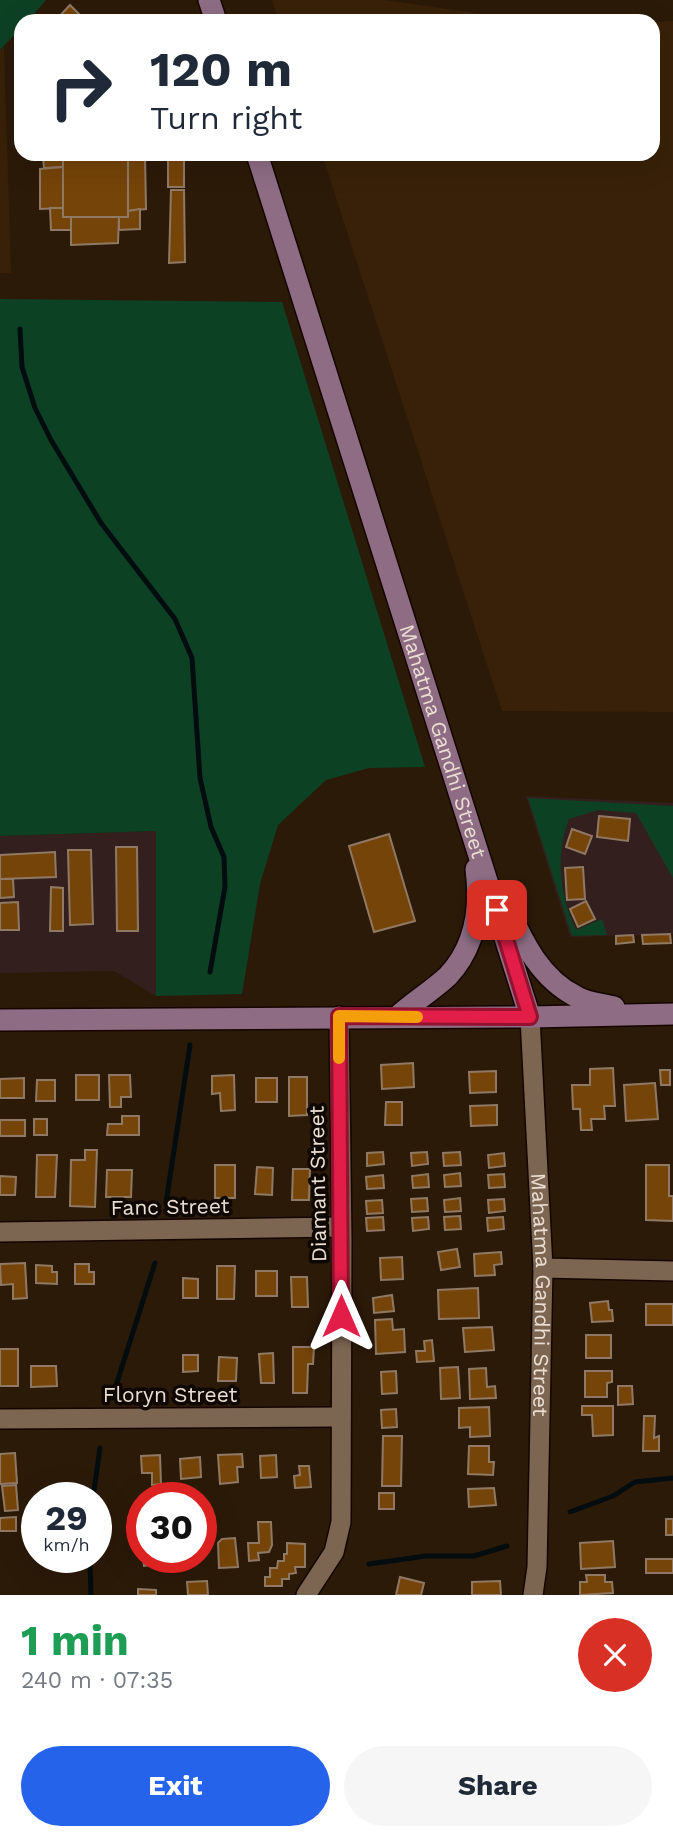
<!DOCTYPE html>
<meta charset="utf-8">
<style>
body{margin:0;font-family:"Work Sans",sans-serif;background:#f6f6f7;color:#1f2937;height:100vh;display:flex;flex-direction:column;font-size:26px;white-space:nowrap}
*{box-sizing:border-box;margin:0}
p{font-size:23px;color:#747a83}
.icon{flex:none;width:38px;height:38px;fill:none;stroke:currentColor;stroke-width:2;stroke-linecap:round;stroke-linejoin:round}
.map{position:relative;height:1595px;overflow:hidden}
.sheet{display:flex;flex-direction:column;background:#fff;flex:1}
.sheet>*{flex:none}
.banner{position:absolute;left:14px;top:14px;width:646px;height:147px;border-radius:21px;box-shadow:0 7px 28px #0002;background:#fff;color:#1f2937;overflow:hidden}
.speed{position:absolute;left:21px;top:1482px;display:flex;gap:14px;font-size:35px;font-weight:700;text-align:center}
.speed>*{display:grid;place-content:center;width:91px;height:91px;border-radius:50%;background:#fff;box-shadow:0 7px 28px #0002;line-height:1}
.speed small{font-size:18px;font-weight:400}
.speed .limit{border:10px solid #d22;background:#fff;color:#111}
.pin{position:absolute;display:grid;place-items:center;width:60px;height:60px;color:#fff;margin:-30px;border-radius:14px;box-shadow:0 4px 10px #0006}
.me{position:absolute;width:77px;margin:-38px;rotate:0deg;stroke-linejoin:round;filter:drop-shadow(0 0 5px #0008)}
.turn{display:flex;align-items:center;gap:24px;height:147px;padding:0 21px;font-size:32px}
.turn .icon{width:91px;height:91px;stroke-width:2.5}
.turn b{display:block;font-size:49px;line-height:60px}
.round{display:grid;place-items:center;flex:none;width:74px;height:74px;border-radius:37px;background:#f6f6f7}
.summary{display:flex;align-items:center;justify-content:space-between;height:119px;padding:0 21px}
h1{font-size:42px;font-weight:700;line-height:52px;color:#1e9e55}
.cta{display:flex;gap:14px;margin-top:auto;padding:14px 21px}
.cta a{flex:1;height:80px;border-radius:42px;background:#2563eb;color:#fff;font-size:28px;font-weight:700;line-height:80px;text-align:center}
.cta a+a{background:#f6f6f7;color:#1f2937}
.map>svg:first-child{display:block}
.commercial{fill:#33201e}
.built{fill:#382108}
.green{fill:#0d4124}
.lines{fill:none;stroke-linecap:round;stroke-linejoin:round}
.stream{stroke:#030d0f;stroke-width:5}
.building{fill:#754408;stroke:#907964;stroke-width:2}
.street-casing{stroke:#140500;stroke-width:22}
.secondary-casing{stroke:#140500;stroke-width:24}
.street{stroke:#7c6551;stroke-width:19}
.secondary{stroke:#8e6d84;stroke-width:21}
.route-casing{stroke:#92132f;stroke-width:18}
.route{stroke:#e11d48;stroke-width:12}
.slow{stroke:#f59e0b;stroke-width:12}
.labels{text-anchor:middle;stroke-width:7;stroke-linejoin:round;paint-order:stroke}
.street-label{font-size:21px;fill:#ebded3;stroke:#0f0702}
</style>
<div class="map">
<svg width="673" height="1595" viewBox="0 0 673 1595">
<rect width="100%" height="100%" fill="#2c1a08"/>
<g class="commercial">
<path d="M526,796L673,803V934L570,937Z"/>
<path d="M156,831V996L114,971L0,973V836Z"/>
</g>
<g class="built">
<path d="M272,0H384L525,20L551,21H279Z"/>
<path d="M673,21V712L502,711L322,154H653V22Z"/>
<path d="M4,47L11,273H0V51Z"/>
</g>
<g class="green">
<path d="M0,0H46L28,21H21V28L0,50Z"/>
<path d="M0,299L282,302L425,767L369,768L326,780L278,825L260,884L242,994L156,996V831L0,836Z"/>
<path d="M528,798L673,806V878L636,813L598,810L569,819C555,853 560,898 576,930L602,919L607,935L572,936Z"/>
</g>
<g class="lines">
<g class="stream">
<path d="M20,329L22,367L35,408L51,440L101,523L175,619L192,658L200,778L211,827L224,857L225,887L210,972"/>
<path d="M166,1203L190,1045"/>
<path d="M112,1398L155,1263"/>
<path d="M93,1498L100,1448"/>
<path d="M570,1512L613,1496L635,1482L673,1478"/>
<path d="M90,1558L91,1595"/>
<path d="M369,1564L426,1556H474L507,1546"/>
</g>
</g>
<g class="building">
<path d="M70,5L86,21H55Z"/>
<rect x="63" y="154" width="65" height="63"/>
<path d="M128,155H145L146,209L128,211Z"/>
<path d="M63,156V167L44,168L43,157Z"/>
<path d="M184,156V187H168V158Z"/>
<path d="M63,167V208L40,209V169Z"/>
<path d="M171,190H184L185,262L169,263Z"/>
<path d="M50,208H63V217H71V230H51Z"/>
<path d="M140,209V229L119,230V217H128V211Z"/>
<path d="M71,217H119L118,243L71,245Z"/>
<path d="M599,816L630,819L628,841L597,837Z"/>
<path d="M572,829L592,836L585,854L566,847Z"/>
<path d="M389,834L415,921L374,932L349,846Z"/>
<path d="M116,847H137L138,931H117Z"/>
<path d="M68,850H91L93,924L70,925Z"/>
<path d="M55,852L56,877L0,879V855Z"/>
<path d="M583,867L585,899L567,900L565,868Z"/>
<path d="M0,879H13L14,897L0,898Z"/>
<path d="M51,887L63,888V931H50Z"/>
<path d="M586,901L595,919L578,927L570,909Z"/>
<path d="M18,902L19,930H0V903Z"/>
<path d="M670,934L671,943L643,944L642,935Z"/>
<path d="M633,935L634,942L616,944V936Z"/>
<path d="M413,1063L414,1087L382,1089L381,1065Z"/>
<path d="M613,1068L615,1106H604L605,1119H591L592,1130H581L580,1109H573L572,1085H590V1069Z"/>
<path d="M660,1070H670V1085H661Z"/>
<path d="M496,1071V1092L470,1093L469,1072Z"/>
<rect x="76" y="1075" width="23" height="25"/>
<path d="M109,1075H130L131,1097H121V1107H110Z"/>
<path d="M234,1075L235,1110L221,1111L220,1093L212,1094V1076Z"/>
<path d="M289,1077H307V1115L289,1116Z"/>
<path d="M24,1078V1098H0V1079Z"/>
<rect x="256" y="1078" width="21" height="24"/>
<path d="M37,1080H55V1101H36Z"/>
<path d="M655,1083L658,1119L626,1121L624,1085Z"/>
<path d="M386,1102H402V1125H385Z"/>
<path d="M497,1105V1125L471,1126L470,1106Z"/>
<path d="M122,1116H139V1135H107L108,1124H122Z"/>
<rect x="34" y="1119" width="13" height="16"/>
<rect x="0" y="1120" width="25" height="16"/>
<path d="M85,1150H97L95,1207L70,1206L71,1160H85Z"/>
<path d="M383,1152L384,1164L367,1166V1153Z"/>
<path d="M427,1152L428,1164L412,1166L411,1153Z"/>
<path d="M460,1152L461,1165L444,1166L443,1153Z"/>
<path d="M504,1153L505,1166L489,1168L488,1155Z"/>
<path d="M37,1155H57L55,1197H36Z"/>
<rect x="215" y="1165" width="20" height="33"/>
<path d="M646,1165H669V1196H673V1221L646,1220Z"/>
<path d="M257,1167L273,1168L272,1195L255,1194Z"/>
<path d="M293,1169H310L309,1200H292Z"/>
<path d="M107,1170H132L131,1197H106Z"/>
<path d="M460,1173L461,1186L445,1187L444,1175Z"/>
<path d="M428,1174L429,1187L413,1188L412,1176Z"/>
<path d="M504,1174L505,1187L489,1188L488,1175Z"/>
<path d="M383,1175L384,1188L367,1189L366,1177Z"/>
<path d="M0,1176L16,1177L15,1195H0Z"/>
<path d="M427,1198L428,1211L412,1212L411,1199Z"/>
<path d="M460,1198L461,1211L445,1212L444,1200Z"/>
<path d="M504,1199L505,1211L489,1213L488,1200Z"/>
<path d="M382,1200L383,1213L367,1214L366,1201Z"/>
<path d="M460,1216L461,1229L445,1230L444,1217Z"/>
<path d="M383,1217L384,1230L367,1231L366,1218Z"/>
<path d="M428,1217L429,1229L413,1231L412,1218Z"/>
<path d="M503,1217L504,1229L488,1231L487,1218Z"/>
<path d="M457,1249L460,1267L441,1270L438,1252Z"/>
<path d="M501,1252L502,1264L494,1265L495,1275L475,1276L474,1254Z"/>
<path d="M402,1257L403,1279L381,1280L380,1258Z"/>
<path d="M25,1263L27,1298L13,1299V1284L1,1285L0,1264Z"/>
<path d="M75,1264H89V1272H94V1284H75Z"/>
<path d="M36,1265L52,1266V1272H57V1284L36,1283Z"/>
<path d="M217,1266H235L234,1299H217Z"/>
<rect x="256" y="1271" width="21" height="25"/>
<path d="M291,1277H307L308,1307H292Z"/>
<path d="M183,1278L198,1279V1298H183Z"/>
<path d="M478,1288L479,1318L439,1319L438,1290Z"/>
<path d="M392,1295L394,1311L374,1313L373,1298Z"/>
<path d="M608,1301L609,1310H612L613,1321L592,1322L590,1303Z"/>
<rect x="646" y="1304" width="27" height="21"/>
<path d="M392,1319L393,1330L404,1329L405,1352L376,1354L375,1320Z"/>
<path d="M492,1327L494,1350L465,1352L463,1328Z"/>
<rect x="586" y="1335" width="25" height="23"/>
<path d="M432,1340L434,1361L417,1362L416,1351H425L424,1341Z"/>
<path d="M293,1347H314L313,1364H308L307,1393H293Z"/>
<rect x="0" y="1349" width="18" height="37"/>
<path d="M273,1353L274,1383H261L259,1354Z"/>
<path d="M183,1355H198V1371L183,1372Z"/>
<path d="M219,1357L237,1358L236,1381H218Z"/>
<path d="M31,1366H56L57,1386L31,1387Z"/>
<path d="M458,1367L460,1398L441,1399L440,1368Z"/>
<path d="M486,1368L487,1387L495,1386L496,1398L470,1399L469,1369Z"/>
<path d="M396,1371L397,1393L382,1394L381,1372Z"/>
<path d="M585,1371H612V1382L607,1383V1397H585Z"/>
<path d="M618,1386H632L633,1404L618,1405Z"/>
<path d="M582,1406H613V1435L593,1436L592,1415H582Z"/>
<path d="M489,1407L490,1436L470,1437V1427L459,1428V1408Z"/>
<path d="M396,1409L397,1427L382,1428L381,1410Z"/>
<path d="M644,1416H655L654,1438L659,1436V1451H643Z"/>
<path d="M383,1436H402L401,1486H382Z"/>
<path d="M469,1446H489V1462H494L493,1475L468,1474Z"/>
<path d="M15,1453L17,1483L0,1484V1454Z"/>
<path d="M242,1454L243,1467H237L238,1482L220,1484L218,1455Z"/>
<path d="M160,1455L161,1484L152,1485V1473H142L141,1456Z"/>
<path d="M276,1455L277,1477L261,1478L260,1456Z"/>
<path d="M200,1457L201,1477L181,1479L180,1459Z"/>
<path d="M299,1466H309L311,1487L295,1488L294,1476L300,1475Z"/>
<path d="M16,1485L18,1510L5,1511L2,1486Z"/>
<path d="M494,1488L496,1505L469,1507L468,1489Z"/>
<rect x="379" y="1493" width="15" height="16"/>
<path d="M16,1517V1531H0V1518Z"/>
<rect x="666" y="1519" width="7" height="16"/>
<path d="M258,1522H271L272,1545L269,1552L258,1553L259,1560L249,1561L248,1543H259Z"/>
<path d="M235,1538L238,1567L219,1568L218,1543L222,1539Z"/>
<path d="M613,1541L615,1567L581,1569L580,1543Z"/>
<path d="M287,1543L305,1544V1567H295L296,1573L289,1574V1579H282V1586H265V1577H270V1568H277L278,1561H284V1554H287Z"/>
<path d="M143,1558H161L162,1564L144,1566Z"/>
<rect x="646" y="1559" width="27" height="14"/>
<path d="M586,1575H605V1582H612L613,1593L580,1595V1582H587Z"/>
<path d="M400,1577L424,1583L421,1595H396Z"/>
<path d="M207,1581L208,1595H188L187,1582Z"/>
<path d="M500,1581L501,1595H472V1582Z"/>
<path d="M138,1589L156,1590V1595H138Z"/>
</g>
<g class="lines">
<defs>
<g id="street">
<path id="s1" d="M530,1017L543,1268L537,1567L533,1595"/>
<path d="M0,1232L341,1227"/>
<path d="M543,1268L673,1271"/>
<path d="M0,1419L341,1417"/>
<path d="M306,1595L334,1552L341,1522L342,1240L339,1016"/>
</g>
<g id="secondary">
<path d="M209,0L216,21"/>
<path id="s2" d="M257,154L530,1017"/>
<path d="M508,908C523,943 541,979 577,997C587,1003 602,1004 614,1007"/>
<path d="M397,1017C413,1002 432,991 448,976C476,946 481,908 476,869"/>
<path d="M0,1020L530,1017L673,1014"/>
</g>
</defs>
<use href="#street" class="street-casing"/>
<use href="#secondary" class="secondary-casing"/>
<use href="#street" class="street"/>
<use href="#secondary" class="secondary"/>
</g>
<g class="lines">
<defs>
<path id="route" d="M341,1316L339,1016L530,1017L497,910"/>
</defs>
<use href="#route" class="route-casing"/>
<use href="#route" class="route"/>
<path class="slow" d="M339,1058V1016L417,1017"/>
</g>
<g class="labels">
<g class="street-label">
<text dy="7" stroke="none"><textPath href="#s2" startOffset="616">Mahatma Gandhi Street</textPath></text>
<text transform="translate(318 1184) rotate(-91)" y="7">Diamant Street</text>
<text transform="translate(170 1207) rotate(-1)" y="7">Fanc Street</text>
<text dy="7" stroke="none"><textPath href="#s1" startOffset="278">Mahatma Gandhi Street</textPath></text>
<text x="170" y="1402">Floryn Street</text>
</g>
</g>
</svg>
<div class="speed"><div>29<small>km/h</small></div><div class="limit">30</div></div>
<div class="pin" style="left:497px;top:910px;background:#d93025"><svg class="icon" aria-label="arrive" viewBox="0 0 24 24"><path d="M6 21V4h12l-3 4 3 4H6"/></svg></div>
<svg class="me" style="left:341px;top:1316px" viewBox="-20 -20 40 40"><path d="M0-17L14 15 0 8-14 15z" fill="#e11d48" stroke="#fff" stroke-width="4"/></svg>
<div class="banner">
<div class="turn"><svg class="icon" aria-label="right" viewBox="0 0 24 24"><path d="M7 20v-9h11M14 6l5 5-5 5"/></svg><div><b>120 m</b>Turn right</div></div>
</div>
</div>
<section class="sheet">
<div class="summary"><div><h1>1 min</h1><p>240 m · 07:35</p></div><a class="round" style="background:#d93025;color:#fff"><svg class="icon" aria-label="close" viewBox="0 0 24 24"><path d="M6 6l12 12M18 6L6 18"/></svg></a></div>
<div class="cta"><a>Exit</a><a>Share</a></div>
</section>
